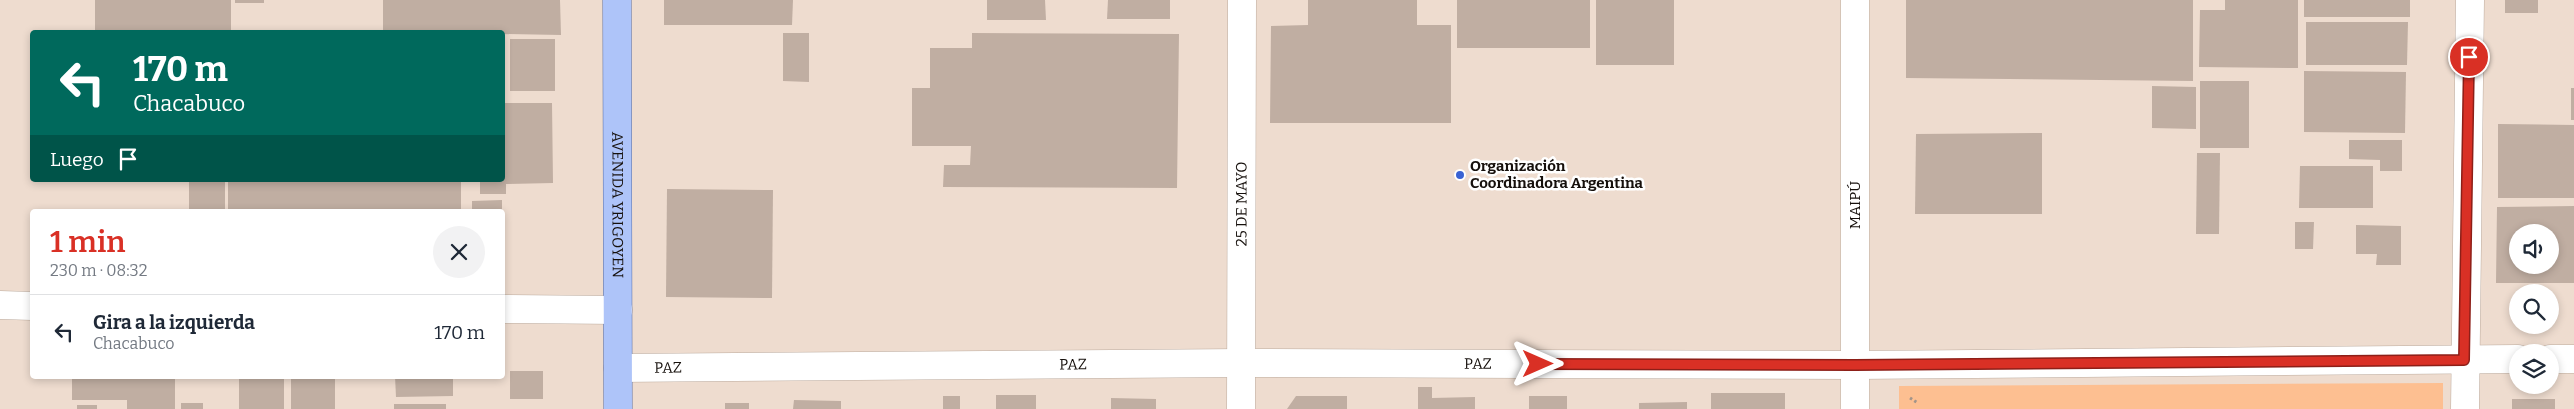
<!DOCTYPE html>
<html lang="es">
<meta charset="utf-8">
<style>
body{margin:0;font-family:Bitter,serif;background:#f2f2f3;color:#1f2937;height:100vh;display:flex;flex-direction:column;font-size:19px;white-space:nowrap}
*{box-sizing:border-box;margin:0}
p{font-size:16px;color:#747a83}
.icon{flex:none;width:28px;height:28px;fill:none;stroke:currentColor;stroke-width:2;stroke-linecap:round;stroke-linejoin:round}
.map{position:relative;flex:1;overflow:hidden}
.sheet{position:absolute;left:30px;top:209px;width:475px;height:170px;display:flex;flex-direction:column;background:#fff;border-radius:5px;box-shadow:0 2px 8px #0003}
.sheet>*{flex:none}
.guide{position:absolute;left:30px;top:30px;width:475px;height:152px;border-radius:5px;box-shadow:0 2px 8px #0003;background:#00695c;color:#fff;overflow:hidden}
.fabs{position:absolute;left:2509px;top:224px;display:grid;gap:10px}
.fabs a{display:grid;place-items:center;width:50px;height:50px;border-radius:50%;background:#fff;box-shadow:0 2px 8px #0003;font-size:25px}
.pin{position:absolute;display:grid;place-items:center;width:42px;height:42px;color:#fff;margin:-21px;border:2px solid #fff;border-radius:50%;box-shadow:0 1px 5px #0007}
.me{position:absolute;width:55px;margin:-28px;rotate:90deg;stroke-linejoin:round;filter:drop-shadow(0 0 4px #0008)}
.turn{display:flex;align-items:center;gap:18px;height:105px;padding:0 20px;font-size:22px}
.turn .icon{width:65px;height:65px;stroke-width:2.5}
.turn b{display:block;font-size:35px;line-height:42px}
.then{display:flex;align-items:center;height:48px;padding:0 20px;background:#0003;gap:10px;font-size:19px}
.round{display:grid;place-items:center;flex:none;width:52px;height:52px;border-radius:26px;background:#f2f2f3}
.headline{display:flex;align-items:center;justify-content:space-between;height:85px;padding:0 20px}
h1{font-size:30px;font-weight:600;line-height:38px;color:#d93025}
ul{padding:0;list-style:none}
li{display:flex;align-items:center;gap:15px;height:75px;padding:0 20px;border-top:1px solid #e0e1e3}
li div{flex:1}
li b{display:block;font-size:19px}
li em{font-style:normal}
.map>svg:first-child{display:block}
.green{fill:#fdbf91}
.building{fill:#c0aea2;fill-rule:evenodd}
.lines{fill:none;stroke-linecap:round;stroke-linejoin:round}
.minor-casing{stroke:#bcab9e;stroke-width:29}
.major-casing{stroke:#566ca3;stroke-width:29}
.path{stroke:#a2948a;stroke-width:3;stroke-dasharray:2.5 2.5;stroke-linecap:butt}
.minor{stroke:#fff;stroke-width:28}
.major{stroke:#aec4f9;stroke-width:28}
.route-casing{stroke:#8d1f18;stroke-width:12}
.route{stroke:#d93025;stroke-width:9}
.poi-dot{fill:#3962d3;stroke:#fff;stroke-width:2}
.labels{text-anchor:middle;stroke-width:5;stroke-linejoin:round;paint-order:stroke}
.poi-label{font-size:15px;font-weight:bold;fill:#16100c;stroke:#fff;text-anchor:start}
.street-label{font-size:15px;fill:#16100c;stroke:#fff}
</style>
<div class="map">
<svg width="2574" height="409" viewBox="0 0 2574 409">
<rect width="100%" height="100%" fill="#eedccf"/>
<path class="green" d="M2443,383V409H1899V386Z"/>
<g class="building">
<rect x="95" y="0" width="136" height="32"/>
<rect x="235" y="0" width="29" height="3"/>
<path d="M383,0H560L561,35L383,32Z"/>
<path d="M664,0H793L792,25H664Z"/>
<path d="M987,0H1045L1046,20H987Z"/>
<path d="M1108,0H1170V19H1107Z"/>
<path d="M1308,0H1417V25H1451V123H1270L1271,26L1308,25Z"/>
<rect x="1457" y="0" width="133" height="48"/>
<rect x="1596" y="0" width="78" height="65"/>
<path d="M1906,0H2193V81L1906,78Z"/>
<path d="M2225,0H2298V68L2199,67L2200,10H2225Z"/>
<rect x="2304" y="0" width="106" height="17"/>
<rect x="2505" y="0" width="33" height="13"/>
<path d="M2306,22H2408L2407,65H2306Z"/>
<path d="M783,33H809V82L783,81Z"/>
<path d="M972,33L1179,34L1177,188L943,187L944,165H970L971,146H912V88H930V48H972Z"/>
<rect x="510" y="39" width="45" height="52"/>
<path d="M2304,71L2406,72L2405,133L2304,132Z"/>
<rect x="2200" y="81" width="49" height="67"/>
<path d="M2152,86L2196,87V129L2152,128Z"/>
<rect x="2571" y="88" width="3" height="32"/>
<path d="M502,103H552L553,183L506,184V194H480V180H502Z"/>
<path d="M2498,124L2574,125V198H2498Z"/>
<path d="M2042,133V214H1915L1916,134Z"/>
<path d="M2349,140H2402V171H2380V160L2349,159Z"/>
<path d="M2197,153H2220L2219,234H2196Z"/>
<path d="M2300,166H2373V208H2299Z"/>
<rect x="189" y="180" width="36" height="31"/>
<rect x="228" y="180" width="233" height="31"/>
<path d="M667,189L773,190L772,298L666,297Z"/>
<path d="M502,200V211H472V201Z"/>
<path d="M2574,206V283H2496L2497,207ZM2518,232H2550V265H2518Z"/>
<path d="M2295,222H2314L2313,249H2295Z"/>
<path d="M2356,225L2401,226V265H2376L2377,254H2356Z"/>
<rect x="510" y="371" width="33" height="28"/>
<path d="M72,376H175V409H127V400H72Z"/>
<rect x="239" y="376" width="45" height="33"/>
<rect x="291" y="376" width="44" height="33"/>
<path d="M395,376H453V396L396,397Z"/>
<path d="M1418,387H1432V398L1475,397V409H1418Z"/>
<rect x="1711" y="393" width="74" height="16"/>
<rect x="996" y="395" width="40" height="14"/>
<rect x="943" y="396" width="17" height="13"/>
<path d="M1296,396H1347V409H1287Z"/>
<rect x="1529" y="396" width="38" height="13"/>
<path d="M1111,398L1156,399V409H1111Z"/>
<rect x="2512" y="399" width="43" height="10"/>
<path d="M794,400L841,401V409H793Z"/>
<path d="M1687,402V409H1639V403Z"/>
<rect x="181" y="403" width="22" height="6"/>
<rect x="725" y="403" width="24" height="6"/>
<rect x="394" y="404" width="52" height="5"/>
<rect x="77" y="405" width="20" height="4"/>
</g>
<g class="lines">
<defs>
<g id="minor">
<path d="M1855,0V409"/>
<path d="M0,305L32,306"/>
<path d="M502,309L618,310"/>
<path d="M2550,359H2574"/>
<path id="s1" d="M618,368L1241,363L1855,365L2518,359"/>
<path id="s2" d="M1241,409L1242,0"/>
<path d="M2465,409L2470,0"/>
</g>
<g id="major">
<path id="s3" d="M617,0L618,409"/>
</g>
</defs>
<use href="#minor" class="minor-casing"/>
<use href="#major" class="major-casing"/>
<path class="path" d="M1910,398L1918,403"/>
<use href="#minor" class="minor"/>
<use href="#major" class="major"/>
</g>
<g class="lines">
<defs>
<path id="route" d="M1538,364L1855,365L2464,360L2469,57"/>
</defs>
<use href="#route" class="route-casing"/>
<use href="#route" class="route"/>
</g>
<circle class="poi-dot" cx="1460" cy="175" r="5"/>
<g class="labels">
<g class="poi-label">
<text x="1470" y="171">Organización<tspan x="1470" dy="17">Coordinadora Argentina</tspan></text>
</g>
<g class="street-label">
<text dy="5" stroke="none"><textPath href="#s3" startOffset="205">AVENIDA YRIGOYEN</textPath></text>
<text dy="5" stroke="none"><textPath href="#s2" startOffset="205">25 DE MAYO</textPath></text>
<text transform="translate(1855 205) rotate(-90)" y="5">MAIPÚ</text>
<text dy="5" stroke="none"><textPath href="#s1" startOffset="455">PAZ</textPath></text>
<text dy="5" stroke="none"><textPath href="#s1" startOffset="860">PAZ</textPath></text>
<text dy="5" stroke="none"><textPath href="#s1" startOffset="50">PAZ</textPath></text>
</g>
</g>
</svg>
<div class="fabs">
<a><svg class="icon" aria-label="sound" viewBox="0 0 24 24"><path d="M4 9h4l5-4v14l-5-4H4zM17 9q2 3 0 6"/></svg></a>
<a><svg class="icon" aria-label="search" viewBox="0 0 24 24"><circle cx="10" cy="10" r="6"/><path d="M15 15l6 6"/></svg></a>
<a><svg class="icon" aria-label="layers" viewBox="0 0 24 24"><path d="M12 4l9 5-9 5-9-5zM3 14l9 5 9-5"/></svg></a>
</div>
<div class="pin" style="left:2469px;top:57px;background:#d93025"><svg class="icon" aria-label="arrive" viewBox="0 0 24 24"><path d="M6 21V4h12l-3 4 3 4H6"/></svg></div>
<svg class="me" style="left:1538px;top:364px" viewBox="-20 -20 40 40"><path d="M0-17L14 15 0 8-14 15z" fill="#d93025" stroke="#fff" stroke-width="4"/></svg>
<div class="guide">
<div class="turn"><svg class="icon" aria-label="left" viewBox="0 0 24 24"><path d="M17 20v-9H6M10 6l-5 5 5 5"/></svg><div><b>170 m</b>Chacabuco</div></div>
<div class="then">Luego<svg class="icon" aria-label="arrive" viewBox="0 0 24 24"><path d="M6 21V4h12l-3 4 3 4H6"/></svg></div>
</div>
<section class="sheet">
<div class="headline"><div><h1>1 min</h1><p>230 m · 08:32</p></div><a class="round"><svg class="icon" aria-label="close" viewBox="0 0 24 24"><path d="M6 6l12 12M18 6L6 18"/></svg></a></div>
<ul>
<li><svg class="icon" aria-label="left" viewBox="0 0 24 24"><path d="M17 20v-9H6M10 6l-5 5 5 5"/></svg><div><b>Gira a la izquierda</b><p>Chacabuco</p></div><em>170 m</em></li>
</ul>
</section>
</div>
